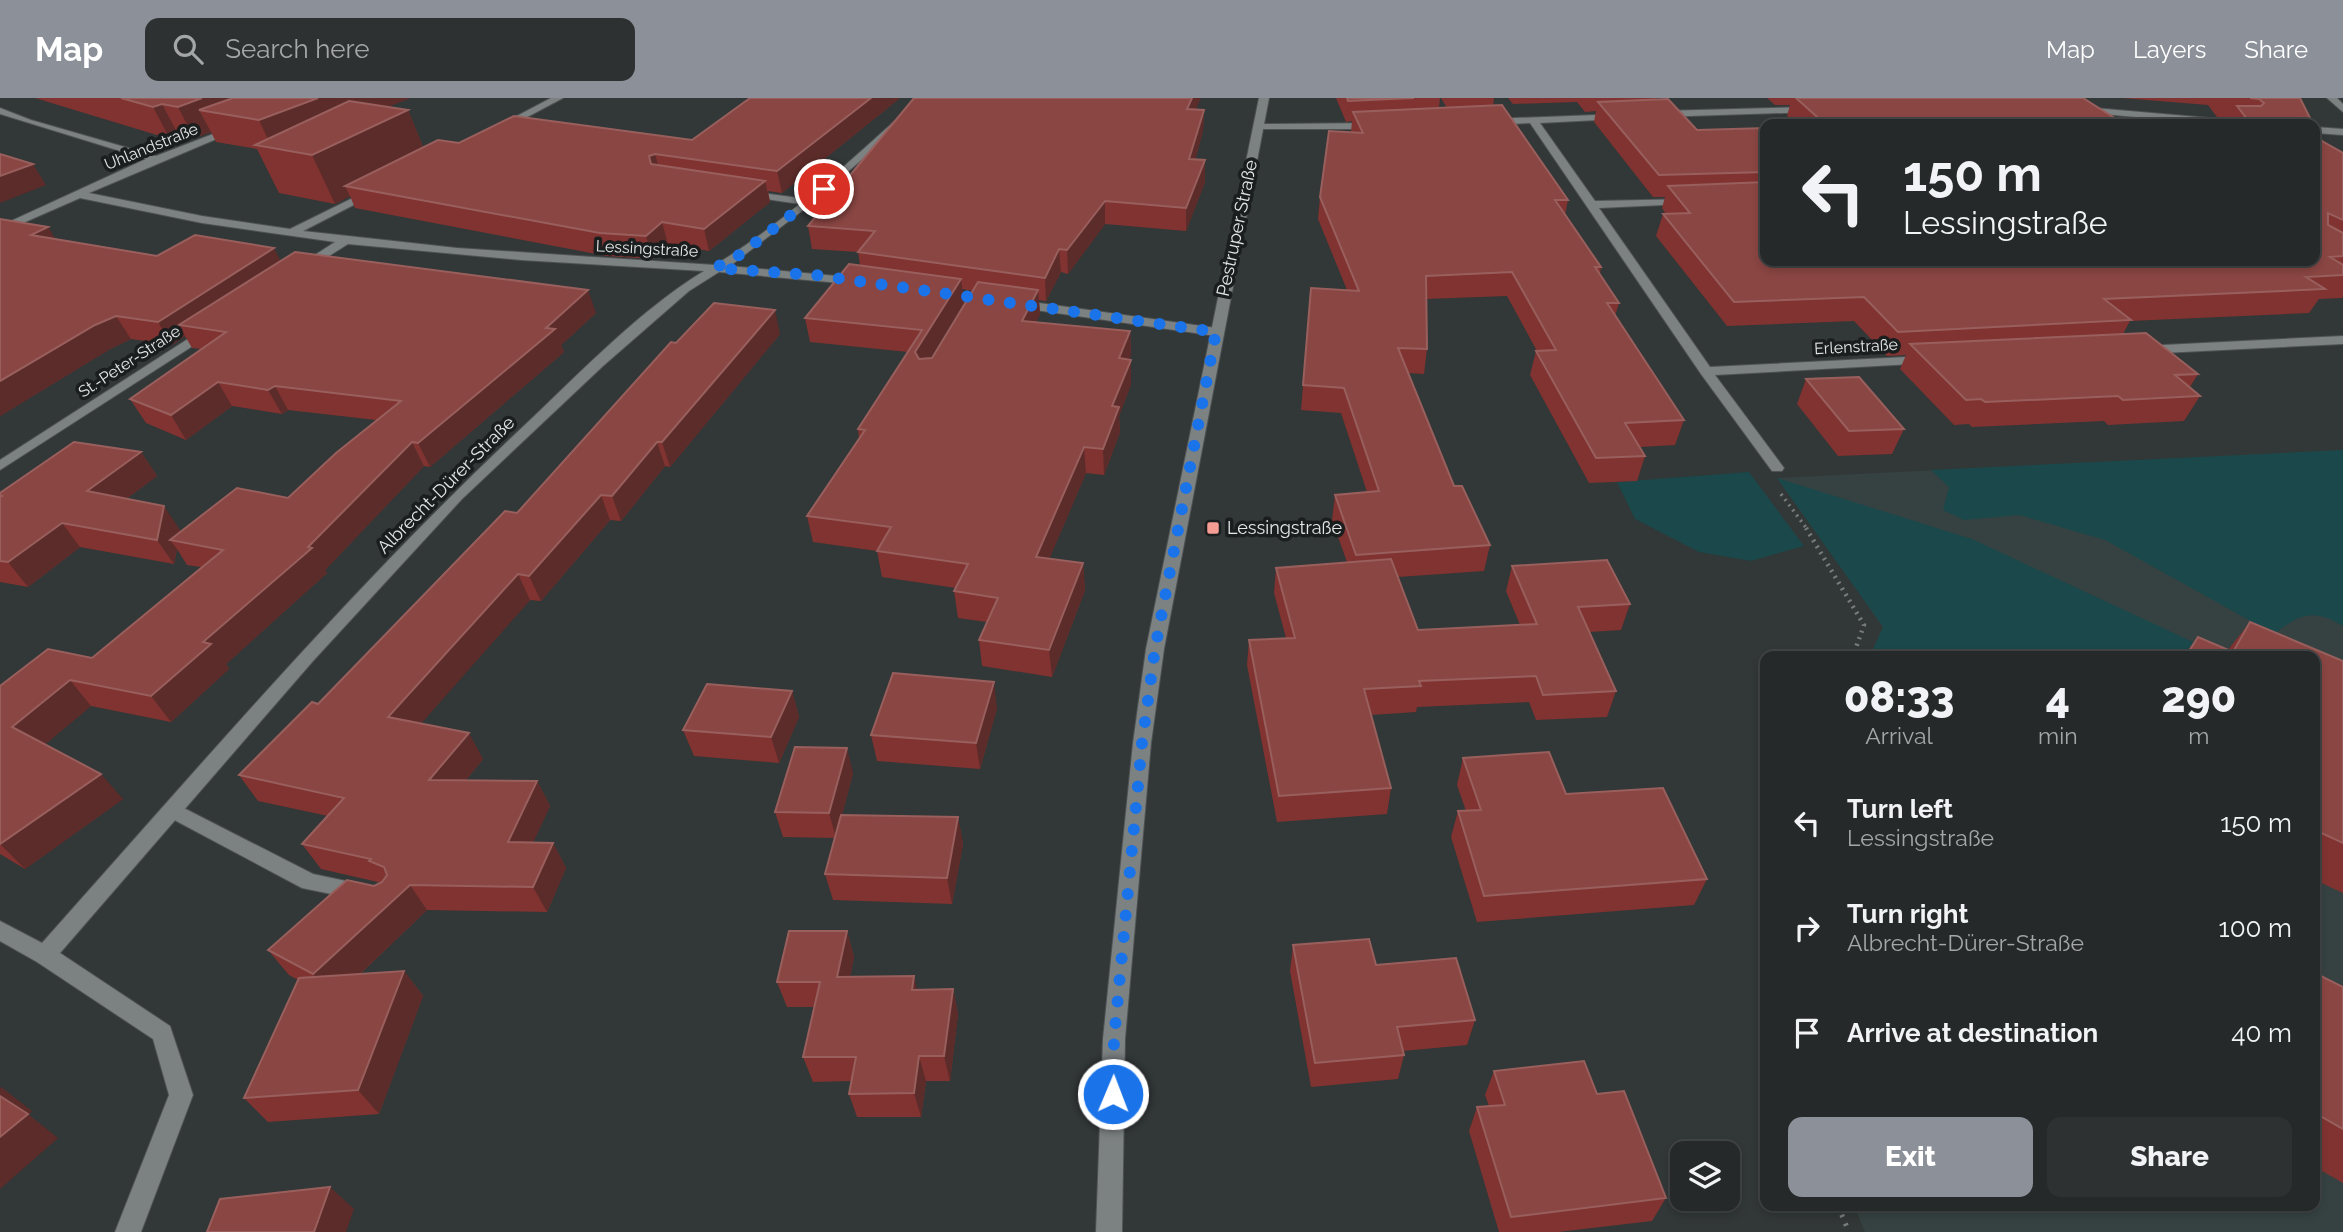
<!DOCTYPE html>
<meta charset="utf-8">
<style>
body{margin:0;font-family:Raleway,sans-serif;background:#2e3131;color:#f1f3f6;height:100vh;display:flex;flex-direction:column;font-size:26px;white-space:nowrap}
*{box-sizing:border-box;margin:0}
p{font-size:23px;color:#a4a6a8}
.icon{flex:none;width:38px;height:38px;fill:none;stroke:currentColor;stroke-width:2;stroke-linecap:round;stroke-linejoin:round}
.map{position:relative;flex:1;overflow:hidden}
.panel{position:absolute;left:1760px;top:553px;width:560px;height:560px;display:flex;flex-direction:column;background:#262929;border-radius:14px;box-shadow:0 4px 10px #0003,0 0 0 2px #424546}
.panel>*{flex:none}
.hud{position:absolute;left:1760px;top:21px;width:560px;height:147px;border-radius:14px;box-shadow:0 4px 10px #0003,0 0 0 2px #424546;background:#262929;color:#f1f3f6;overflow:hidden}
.buttons{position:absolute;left:1670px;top:1043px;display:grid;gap:14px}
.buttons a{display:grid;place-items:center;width:70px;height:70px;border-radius:14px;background:#262929;box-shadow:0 4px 10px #0003,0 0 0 2px #424546;font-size:35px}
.pin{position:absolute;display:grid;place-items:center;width:60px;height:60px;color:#fff;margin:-30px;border:4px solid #fff;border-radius:50%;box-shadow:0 2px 7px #0007}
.me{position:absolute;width:77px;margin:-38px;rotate:1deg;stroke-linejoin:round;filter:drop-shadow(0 0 5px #0008)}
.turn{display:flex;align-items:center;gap:24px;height:147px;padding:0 28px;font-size:32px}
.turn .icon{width:91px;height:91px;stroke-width:2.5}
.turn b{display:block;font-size:49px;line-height:60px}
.eta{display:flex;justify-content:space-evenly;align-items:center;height:119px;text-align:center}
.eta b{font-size:42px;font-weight:800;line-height:49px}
.cta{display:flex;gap:14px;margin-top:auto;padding:14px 28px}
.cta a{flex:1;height:80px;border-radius:14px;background:#8c9099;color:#fff;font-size:28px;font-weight:800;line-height:80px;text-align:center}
.cta a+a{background:#2e3131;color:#f1f3f6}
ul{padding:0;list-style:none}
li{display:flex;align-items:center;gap:21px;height:105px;padding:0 28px}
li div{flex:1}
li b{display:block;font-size:26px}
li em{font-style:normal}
header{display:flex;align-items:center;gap:42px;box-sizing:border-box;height:98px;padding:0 35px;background:#8c9099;color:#fff}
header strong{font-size:33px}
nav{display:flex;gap:38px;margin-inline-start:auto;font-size:24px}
.search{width:490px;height:63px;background:#2e3131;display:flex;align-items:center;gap:18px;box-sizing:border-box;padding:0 24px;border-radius:14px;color:#a4a6a8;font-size:26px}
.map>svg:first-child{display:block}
.built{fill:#364242}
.green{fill:#1b484a}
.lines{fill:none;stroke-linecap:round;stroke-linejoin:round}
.service-casing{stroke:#4f5252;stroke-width:2}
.minor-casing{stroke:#4f5252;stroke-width:2}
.tertiary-casing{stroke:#4f5252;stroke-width:2}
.path-far2{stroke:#787c7c;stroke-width:3.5;stroke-dasharray:2 4.5;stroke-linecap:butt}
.path-far1{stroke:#787c7c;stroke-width:4.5;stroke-dasharray:2 5;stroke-linecap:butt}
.path{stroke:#787c7c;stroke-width:5;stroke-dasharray:2.5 7;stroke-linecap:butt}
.service{fill:#7c8181;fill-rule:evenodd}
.minor{fill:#7c8181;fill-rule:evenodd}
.tertiary{fill:#7c8181;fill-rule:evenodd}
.wall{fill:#803330;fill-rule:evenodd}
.shaded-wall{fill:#5c2c2a}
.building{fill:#8a4643;stroke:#985f5d;stroke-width:2}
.route{stroke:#1a73e8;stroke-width:12;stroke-dasharray:0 21.6}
.poi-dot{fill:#f59c93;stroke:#1b1e1e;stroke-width:2.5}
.labels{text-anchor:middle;stroke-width:7;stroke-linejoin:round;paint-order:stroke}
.far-street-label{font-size:16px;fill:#e4e7e7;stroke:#1b1e1e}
.street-label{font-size:18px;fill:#e4e7e7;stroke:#1b1e1e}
.poi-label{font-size:18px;fill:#e4e7e7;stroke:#1b1e1e;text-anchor:start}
</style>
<header>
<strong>Map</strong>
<div class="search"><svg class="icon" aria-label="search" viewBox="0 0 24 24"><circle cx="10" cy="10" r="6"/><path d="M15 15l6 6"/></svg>Search here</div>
<nav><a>Map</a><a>Layers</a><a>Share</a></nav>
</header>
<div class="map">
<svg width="2343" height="1134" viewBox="0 0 2343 1134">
<rect width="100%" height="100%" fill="#323737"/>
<path class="built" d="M2343,352V1134H1865L1854,1108H2315V558H1870L1883,529L1777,380Z"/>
<g class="green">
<path d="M2343,352V528C2313,510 2300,516 2274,536L2105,442L2019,417L1964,422L1943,412L1949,389L1931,372Z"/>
<path d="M1749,374L1804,448L1751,463L1699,454L1635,421L1617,384Z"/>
<path d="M1777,380L1972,441L2223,558H1870L1883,529Z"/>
</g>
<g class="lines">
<defs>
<g id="service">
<path d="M748,93L807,101L812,104L807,107L744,98L743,96Z"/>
<path d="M172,704L313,776L360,786L367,788L370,794L367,800L360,802L302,790L165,717L162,712L165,707Z"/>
</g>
<g id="minor">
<path d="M551,0H563L503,32L494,30Z"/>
<path d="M921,0H932L811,106L730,168L858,180L864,184L862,187L719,174L689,193L603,268L462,401L313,563L60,855L170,928L193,997L141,1134H115L169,997L153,941L37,864L0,843V823L42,845C200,668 354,487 527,325C582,273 640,212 704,173L521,162L348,146L302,175L298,174V168L335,144L202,125L80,100L0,135V128L146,61L0,16V10L31,22L156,58L231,29L240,31L89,95L202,118L290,131L371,91L376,94L375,96L303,133L457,150L715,167C790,122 855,57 921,0Z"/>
<path d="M2327,0H2337L2343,6V14Z"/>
<path d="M1811,9L1814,10V14L1660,19L1655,16L1660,13Z"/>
<path d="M2083,9L2244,23L2249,26H2213L2080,14V10Z"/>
<path d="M1621,16L1623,18L1618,21L1540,25L1595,103L1689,101L1690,103L1685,106L1599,110L1710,269L1926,258L1931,259V265L1715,277L1784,370L1782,373H1772L1701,276L1530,25L1489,27L1484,24L1489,21Z"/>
<path d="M1258,26L1373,25L1378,28L1373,31H1254V27Z"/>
<path d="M2315,29L2343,31V37L2315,35Z"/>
<path d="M1018,202L1216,230L1222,234L1216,238L1014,209V203Z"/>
<path d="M208,228L213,229V235L0,372V362Z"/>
<path d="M2343,238V246L2143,256L2136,252L2143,248Z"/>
</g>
<path id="tertiary" d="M1259,0H1269L1164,551L1151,645L1125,941L1122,1134H1096L1103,941L1133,645L1146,551Z"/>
</defs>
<use href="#service" class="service-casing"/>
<use href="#minor" class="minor-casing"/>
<use href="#tertiary" class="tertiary-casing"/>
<path class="path-far2" d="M1781,396L1807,431"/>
<path class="path-far1" d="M1806,430L1864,527L1853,558"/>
<g class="path">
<path d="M1766,814L1761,830L1766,857"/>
<path d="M1838,1108L1849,1134"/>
</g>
<use href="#service" class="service"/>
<use href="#minor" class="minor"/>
<use href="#tertiary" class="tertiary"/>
</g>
<g class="wall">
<path d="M35,0H410L387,9L408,12L423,49L459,45L692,42L900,0L782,95L768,93L770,104L709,153L668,146L653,161L607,158L355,110L350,98L335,106L279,95L257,51L216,44L211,34L194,40L179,38L170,41Z"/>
<path d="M1336,0H1440L1439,10H1447L1441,0H1494L1493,8L1568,102L1565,117L1601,169L1600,176L1619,205L1615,218L1684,322L1675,347L1640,349L1645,358L1637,383L1589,385L1530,277L1536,253H1537L1507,198L1426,201L1427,251L1424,276L1408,275L1454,388L1490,447L1484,473L1398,479L1418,532L1520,527L1506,493L1512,468L1630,506L1621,532L1589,534L1616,593L1607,619L1536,622L1529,604L1417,609L1416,614L1371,617L1391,690L1387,716L1277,724L1247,567L1249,542L1286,540L1274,495L1276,470L1347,464L1332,422L1335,397L1367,394L1341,315L1301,312L1311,190L1347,192L1318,121L1320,99L1351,34L1352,23L1346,24Z"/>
<path d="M1508,0H1656L1655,2L1697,32L1766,30V163H2315L2322,43L2343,55V199L2342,200L2319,201L2309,215L2130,223L2123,236L2198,276L2190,289L2200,298L2184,323L2108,327L2104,323L1972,329L1969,326L1954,327L1900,271L1906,257L1887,258L1854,223L1727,228L1656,138L1663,116H1666L1662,110L1665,99H1653L1594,24L1596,13L1585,14L1577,4L1513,6Z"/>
<path d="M1767,0H2083L2124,26H1796L1787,18L1790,7H1775Z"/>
<path d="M2122,0H2300L2313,26H2226L2230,20L2217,19L2208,7Z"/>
<path d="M1196,11L1204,12L1203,33L1195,62L1205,84L1186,133L1105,126L1068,176L1061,174L1046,203L1039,202L1040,216L1036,224L1130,233L1131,257L1129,261L1131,286L1119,318L1120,334L1104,377L1086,375L1049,461L1083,465L1085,492L1052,579L982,568L979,542L987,524L958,520L954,493L956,490L882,479L877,453L813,444L807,418L859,340L858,331L908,254L810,244L805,220L860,167L858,154L812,151L808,128ZM962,191L973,193L932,260H930L964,205Z"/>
<path d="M0,121L48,129L55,141L157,158L281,163L596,215L561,247L564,254L430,369L424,368L325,472L327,475L226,566L229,571L171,624L91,608L45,646L123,701L25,771L0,756V588L92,560L201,469L187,467L177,451L174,466L80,449L28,489L0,484V395L141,354L157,378L126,401L180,432V434L288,400L376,322L288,312L282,316L232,308L186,342L146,325L130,301L201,251L192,250L185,238L172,247L131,241L110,251L0,318Z"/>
<path d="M780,236L670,369L665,368L621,423L610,422L541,503L530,502L420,626L483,661L466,682L537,683L550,708L533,744L553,745L566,770L547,814L427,812L360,876L404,873L423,898L379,1016L268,1024L244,1000L298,882L289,877L268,852L374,788L382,785L321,771L302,746L328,718L258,703L239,677L318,606L517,415L676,245Z"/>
<path d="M1806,281L1904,331L1892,356L1838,358L1797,306Z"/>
<path d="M2250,524L2343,563V795L2315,782V558H2183L2198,539L2228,552Z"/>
<path d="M792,593L799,619L779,665L694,658L683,632Z"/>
<path d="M997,610L980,671L877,663L871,637Z"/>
<path d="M1463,660L1566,696L1707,781L1694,807L1477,824L1451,739L1458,713H1466L1457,687Z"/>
<path d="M853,675L842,717L958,719L963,746L952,806L833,802L825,776L835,740L783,739L775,714Z"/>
<path d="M847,833L854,859L850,878L918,891H953L958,916L950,983H926L921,1019H857L849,996L851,983L813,984L803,959L814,909H787L777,884Z"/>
<path d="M1293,847L1376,867L1475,922L1467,947L1403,953L1404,957L1398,981L1311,989L1290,873Z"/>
<path d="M2315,875L2343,889V1085L2315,1069Z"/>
<path d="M1494,973L1597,996L1666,1100L1652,1123L1558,1134H1499L1469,1033L1477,1009L1489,1008L1485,997Z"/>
</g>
<g class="shaded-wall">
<path d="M202,0H300L199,12L211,34L194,40L178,9Z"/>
<path d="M318,0H410L281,52L272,50L259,22Z"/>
<path d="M871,0H900L782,95L777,73Z"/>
<path d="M1192,0H1201L1187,32V11Z"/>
<path d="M162,6L179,38L170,41L153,9Z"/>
<path d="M408,12L427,59L345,88L350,98L335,106L312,57Z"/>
<path d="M1204,12L1203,33L1189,83V61Z"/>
<path d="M655,56L661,77L657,88L649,58Z"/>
<path d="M1205,62V84L1186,133V110Z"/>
<path d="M33,66L46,87L0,105V78Z"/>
<path d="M765,83L770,104L709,153L704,131Z"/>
<path d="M1105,103V126L1068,176L1067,152Z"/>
<path d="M662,124L668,146L653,161L646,138Z"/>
<path d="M48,129L62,151L31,137Z"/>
<path d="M274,150L286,173L179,227L185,238L172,247L158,224Z"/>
<path d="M1059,151L1061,174L1046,203L1045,180Z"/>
<path d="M961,181L964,205L919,279L915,254Z"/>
<path d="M588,192L596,215L561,247L564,254L430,369L418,345Z"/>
<path d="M1038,192L1040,216L1024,247L1022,223Z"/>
<path d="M775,212L780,236L670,369L662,344Z"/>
<path d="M116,218L131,241L110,251L0,318V283L95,227Z"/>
<path d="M1130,233L1131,257L1120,285L1119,260Z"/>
<path d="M1131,262V286L1119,318L1120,334L1104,377L1103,351L1112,308Z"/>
<path d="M218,284L232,308L186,342L171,317Z"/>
<path d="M275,288L288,312L282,316L268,292Z"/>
<path d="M412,344L424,368L325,472L327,475L226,566L229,571L171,624L151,598L203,544L308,449Z"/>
<path d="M657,344L665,368L621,423L612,398Z"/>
<path d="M1084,349L1086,375L1039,485L1036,459Z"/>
<path d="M141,354L157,378L104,417L87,393Z"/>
<path d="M601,397L610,422L541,503L529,478Z"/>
<path d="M164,408L180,432L178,443L170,442L177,451L174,466L157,442Z"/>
<path d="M62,425L80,449L28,489L8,464Z"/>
<path d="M1083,465L1085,492L1052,579L1049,552Z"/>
<path d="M518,476L530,502L404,645L388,619Z"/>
<path d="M70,582L91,608L35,655L12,629Z"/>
<path d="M994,584L997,610L980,671L976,645Z"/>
<path d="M792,593L799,619L779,665L771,639Z"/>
<path d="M469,635L483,661L445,707L429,682Z"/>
<path d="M847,650L853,675L836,740L829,715Z"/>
<path d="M101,676L123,701L25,771L0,746Z"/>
<path d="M537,683L550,708L522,769L508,744Z"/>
<path d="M958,719L963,746L952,806L947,780Z"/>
<path d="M553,745L566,770L547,814L533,789Z"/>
<path d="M410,787L427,812L333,901L313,876Z"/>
<path d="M847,833L854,859L845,904L837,879Z"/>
<path d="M404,873L423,898L379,1016L358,992Z"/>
<path d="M914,878L920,903L912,892Z"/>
<path d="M953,891L958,916L950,983L944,958Z"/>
<path d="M919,958L926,983L921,1019L914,995Z"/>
<path d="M1,989L32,1013L29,1017L58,1040L0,1091V991Z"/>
<path d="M330,1089L354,1111L346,1134H314Z"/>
</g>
<g class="building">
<path d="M121,0H202L178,9L162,6L153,9Z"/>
<path d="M233,0H318L259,22L199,12Z"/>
<path d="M750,0H871L777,73L655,56L649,58L651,66L765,83L704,131L662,124L646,138L600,135L345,88L438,42L459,45L514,18L692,42Z"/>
<path d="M914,0H1192L1187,11L1204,12L1189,61L1205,62L1186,110L1105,103L1067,152L1059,151L1045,180L858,154L875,133L808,128Z"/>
<path d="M1347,0H1414L1348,3Z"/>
<path d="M1796,0H2083L2124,26H1825Z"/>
<path d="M2250,0H2300L2313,26H2251L2237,8H2261L2264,5L2259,1Z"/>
<path d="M1668,1L1697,32L1766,30V74L1659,77L1598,4Z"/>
<path d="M349,3L408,12L312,57L255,47Z"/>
<path d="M1502,7L1568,102H1555L1601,169H1595L1619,205H1607L1684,322L1625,325L1645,358L1596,360L1536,253L1556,252L1512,174L1426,178L1427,251L1398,250L1454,388H1462L1490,447L1356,457L1335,397L1379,393L1344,290L1303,287L1311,190L1359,193L1320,99L1329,33L1363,35L1353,14Z"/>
<path d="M2315,30L2322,43L2343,55V122L2328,115V127L2343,135V158L2330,159L2343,167V177L2306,179L2325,191L2104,201L2131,222L1898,234L1864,199L1734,204L1663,116L1690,115L1668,88L1766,84V163H2315Z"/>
<path d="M0,56L33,66L0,78Z"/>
<path d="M0,121L48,129L31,137L157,158L195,137L274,150L158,224L116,218L95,227L0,283Z"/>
<path d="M295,154L588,192L546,230L555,231L418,345L412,344L308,449L312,450L203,544L211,546L151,598L70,582L12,629L101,676L0,746V588L48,551L92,560L223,452L170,442L237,390L288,400L336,355L401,303L275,288L268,292L218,284L171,317L130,301L226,234L179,227Z"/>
<path d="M849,166L961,181L915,254L919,261L932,260L978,184L1038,192L1022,223L1130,233L1119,260L1131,262L1112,308L1119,309L1103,351L1084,349L1036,459L1083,465L1049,552L979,542L998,500L954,493L968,466L877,453L891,429L807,418L865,332L858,331L922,232L805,220Z"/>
<path d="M714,205L775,212L662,344H657L612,398L601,397L529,478L518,476L388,619L469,635L429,682L537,683L508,744L553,745L533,789L410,787L313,876L268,852L347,782L374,788L382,784L387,777L384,769L369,763L371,761L302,746L344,700L239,677L312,604L318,606L505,413L517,415L671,244L676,245Z"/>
<path d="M2146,235L2198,276L2175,277L2200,298L2123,302L2118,298L1985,304L1981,301L1966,302L1910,246Z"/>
<path d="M1859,279L1904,331L1849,333L1806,281Z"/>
<path d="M74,344L141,354L87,393L164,408L157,442L62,425L8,464L0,463V399L2,398L0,397V395Z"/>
<path d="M1391,461L1418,532L1537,526L1512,468L1607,462L1630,506L1578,509L1616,593L1543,597L1536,578L1419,583L1421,588L1364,591L1391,690L1279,698L1249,542L1295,540L1276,470Z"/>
<path d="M2250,524L2343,563V745L2315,732V558H2186L2198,539L2233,554Z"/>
<path d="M893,575L994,584L976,645L871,637Z"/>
<path d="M707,586L792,593L771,639L683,632Z"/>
<path d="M795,649L847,650L829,715L775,714Z"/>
<path d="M1549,654L1566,696L1663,690L1707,781L1484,798L1458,713L1481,712L1463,660Z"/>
<path d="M841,717L958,719L947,780L825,776Z"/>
<path d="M789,833H847L837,879L914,878L912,892L953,891L944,958H919L914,995L849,996L856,959H803L820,884H777Z"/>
<path d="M1369,841L1376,867L1456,860L1475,922L1397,929L1404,957L1315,965L1293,847Z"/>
<path d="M404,873L358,992L244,1000L299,880Z"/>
<path d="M2315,875L2343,889V1031L2315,1015Z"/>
<path d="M1584,963L1597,996L1624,993L1666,1100L1511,1119L1477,1009L1505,1007L1494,973Z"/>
<path d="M0,998L28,1016L0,1039Z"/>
<path d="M330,1089L314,1134H207L220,1101Z"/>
</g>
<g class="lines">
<path class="route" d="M824,91L741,156L715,170L815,177L1216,234L1155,551L1142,645L1114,941L1113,996"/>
</g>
<rect class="poi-dot" x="1206" y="423" width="14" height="14" rx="3.5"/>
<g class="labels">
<g class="far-street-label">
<text transform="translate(151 48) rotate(-22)" y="6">Uhlandstraße</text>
<text transform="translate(647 150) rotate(3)" y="6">Lessingstraße</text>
<text transform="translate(1856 248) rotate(-3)" y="6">Erlenstraße</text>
<text transform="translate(129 263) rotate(-33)" y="6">St.-Peter-Straße</text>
</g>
<g class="street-label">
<text transform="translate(1237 130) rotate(-78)" y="6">Pestruper Straße</text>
<text transform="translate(446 387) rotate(-45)" y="6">Albrecht-Dürer-Straße</text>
</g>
<g class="poi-label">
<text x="1227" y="436">Lessingstraße</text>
</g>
</g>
</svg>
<div class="buttons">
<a><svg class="icon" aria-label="layers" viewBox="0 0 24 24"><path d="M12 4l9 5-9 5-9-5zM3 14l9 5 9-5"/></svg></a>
</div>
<div class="pin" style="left:824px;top:91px;background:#d93025"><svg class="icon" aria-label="arrive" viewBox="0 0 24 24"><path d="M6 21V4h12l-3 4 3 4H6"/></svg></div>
<svg class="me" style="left:1113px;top:996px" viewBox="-20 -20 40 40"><circle r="17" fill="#1a73e8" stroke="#fff" stroke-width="3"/><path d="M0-11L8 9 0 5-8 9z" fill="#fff"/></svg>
<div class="hud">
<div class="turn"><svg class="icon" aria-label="left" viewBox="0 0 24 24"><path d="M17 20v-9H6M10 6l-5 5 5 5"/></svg><div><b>150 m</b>Lessingstraße</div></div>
</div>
<section class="panel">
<div class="eta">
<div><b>08:33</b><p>Arrival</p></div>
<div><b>4</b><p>min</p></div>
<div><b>290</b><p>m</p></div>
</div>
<ul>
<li><svg class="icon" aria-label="left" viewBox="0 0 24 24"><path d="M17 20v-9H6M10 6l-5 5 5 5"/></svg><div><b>Turn left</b><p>Lessingstraße</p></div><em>150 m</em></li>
<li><svg class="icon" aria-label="right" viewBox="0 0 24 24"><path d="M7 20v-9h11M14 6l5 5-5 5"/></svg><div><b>Turn right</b><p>Albrecht-Dürer-Straße</p></div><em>100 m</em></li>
<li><svg class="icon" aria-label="arrive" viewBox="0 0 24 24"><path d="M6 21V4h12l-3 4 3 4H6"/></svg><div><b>Arrive at destination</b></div><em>40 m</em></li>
</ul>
<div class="cta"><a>Exit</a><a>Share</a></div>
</section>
</div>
